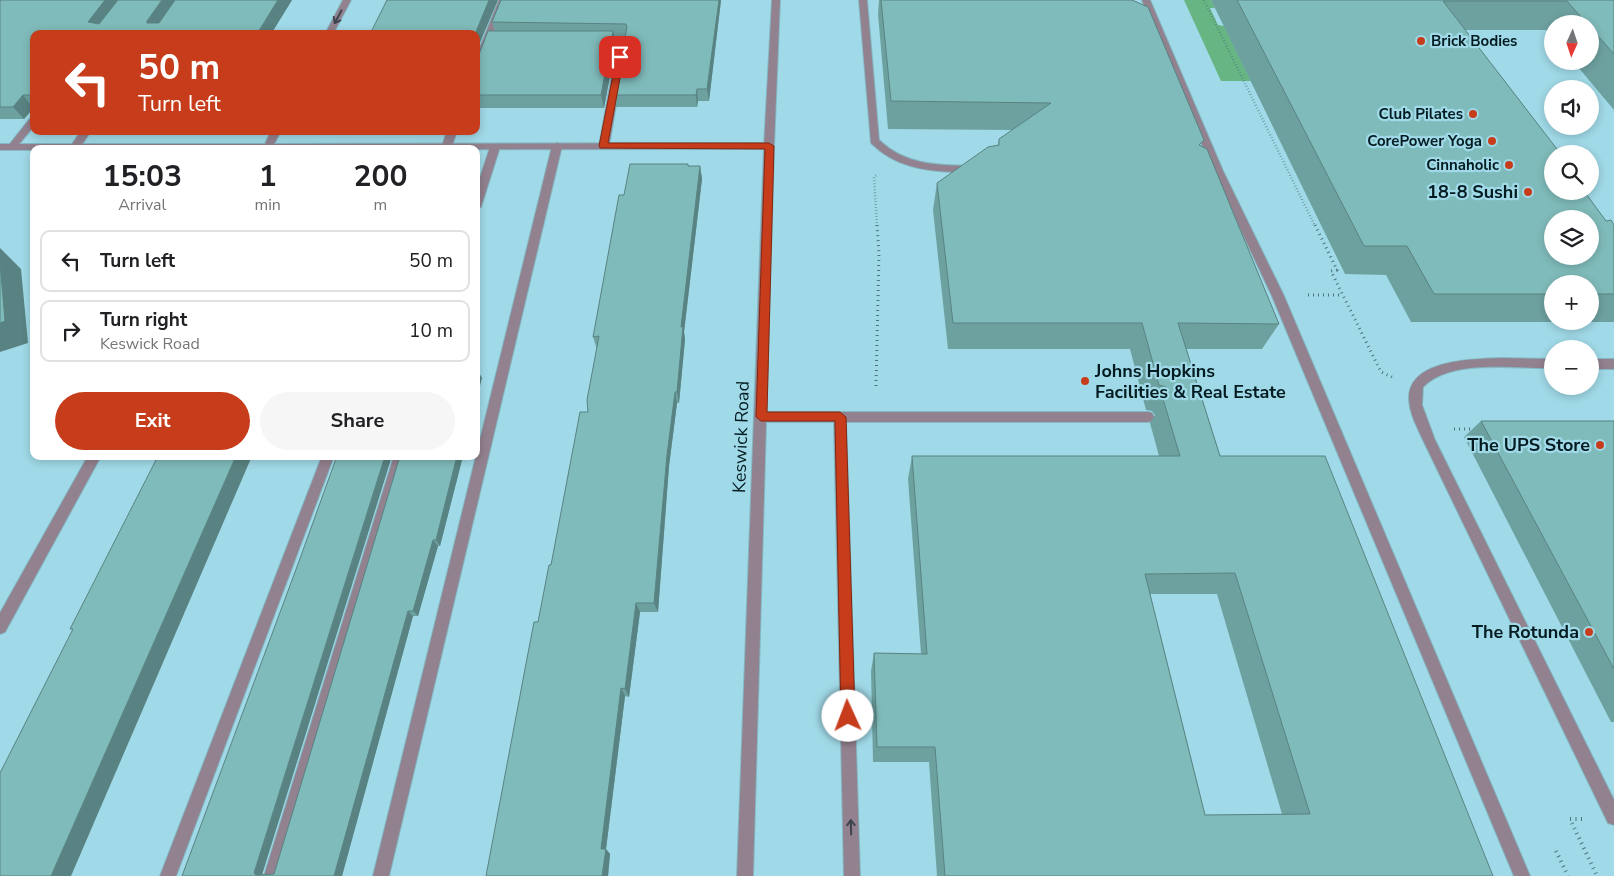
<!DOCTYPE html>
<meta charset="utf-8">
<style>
body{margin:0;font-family:"Nunito Sans",sans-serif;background:#f6f6f6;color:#202124;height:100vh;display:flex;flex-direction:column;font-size:19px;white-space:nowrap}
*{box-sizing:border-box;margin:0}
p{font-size:16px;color:#757577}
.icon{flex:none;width:28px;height:28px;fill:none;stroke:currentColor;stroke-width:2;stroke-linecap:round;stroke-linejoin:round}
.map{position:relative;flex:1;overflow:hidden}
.panel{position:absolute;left:30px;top:145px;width:450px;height:315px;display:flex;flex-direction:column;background:#fff;border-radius:10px;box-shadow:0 2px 8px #0003}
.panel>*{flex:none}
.banner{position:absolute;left:30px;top:30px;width:450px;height:105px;border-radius:10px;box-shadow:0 2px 8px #0003;background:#c73d1c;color:#fff;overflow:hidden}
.needle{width:32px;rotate:183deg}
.tools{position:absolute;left:1544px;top:15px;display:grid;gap:10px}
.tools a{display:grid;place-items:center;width:55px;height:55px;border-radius:50%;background:#fff;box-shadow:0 2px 8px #0003;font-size:25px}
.pin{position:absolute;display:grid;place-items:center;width:42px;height:42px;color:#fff;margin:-21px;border-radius:10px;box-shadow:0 2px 8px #0006}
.me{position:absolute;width:55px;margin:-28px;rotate:358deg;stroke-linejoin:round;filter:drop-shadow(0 0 4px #0008)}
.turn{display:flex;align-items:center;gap:18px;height:105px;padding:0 25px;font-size:22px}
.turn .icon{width:65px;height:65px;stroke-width:2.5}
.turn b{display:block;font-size:35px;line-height:42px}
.eta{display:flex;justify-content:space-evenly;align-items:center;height:85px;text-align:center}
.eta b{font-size:30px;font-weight:700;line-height:35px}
.action{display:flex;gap:10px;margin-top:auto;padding:10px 25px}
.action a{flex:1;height:58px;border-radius:30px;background:#c73d1c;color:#fff;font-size:20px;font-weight:700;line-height:58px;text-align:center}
.action a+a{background:#f6f6f6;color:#202124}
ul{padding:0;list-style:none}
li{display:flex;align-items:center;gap:15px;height:62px;margin:0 10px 8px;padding:0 15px;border:2px solid #e0e0e0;border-radius:10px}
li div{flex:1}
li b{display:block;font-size:19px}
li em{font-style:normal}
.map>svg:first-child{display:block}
.green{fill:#66b582}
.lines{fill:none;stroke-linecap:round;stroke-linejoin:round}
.service-casing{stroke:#84b7c3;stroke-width:2}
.minor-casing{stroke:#84b7c3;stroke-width:2}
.tertiary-casing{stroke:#84b7c3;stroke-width:2}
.path-far2{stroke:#4c747d;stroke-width:2.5;stroke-dasharray:0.5 2.5;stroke-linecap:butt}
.path-far1{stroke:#4c747d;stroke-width:3;stroke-dasharray:1 4;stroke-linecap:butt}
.path{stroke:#4c747d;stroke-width:4;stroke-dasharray:1 4.5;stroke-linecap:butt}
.service{fill:#92818e;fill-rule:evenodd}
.minor{fill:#92818e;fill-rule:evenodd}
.tertiary{fill:#92818e;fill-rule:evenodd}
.wall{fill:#6da1a0;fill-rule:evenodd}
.shaded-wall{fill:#598382}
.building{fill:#7fbbba;stroke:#598382;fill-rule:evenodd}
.oneway{stroke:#3d444d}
.route{fill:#c73d1c;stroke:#812812}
.poi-dot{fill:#c73d1c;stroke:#a0d9e7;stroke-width:2}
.labels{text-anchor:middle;stroke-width:4.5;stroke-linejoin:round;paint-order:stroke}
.far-poi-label{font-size:15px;font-weight:bold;fill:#041c21;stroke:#a0d9e7;text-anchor:end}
.poi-label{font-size:18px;font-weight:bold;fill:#041c21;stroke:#a0d9e7;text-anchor:end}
.street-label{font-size:18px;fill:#041c21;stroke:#a0d9e7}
</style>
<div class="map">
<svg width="1614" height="876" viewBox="0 0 1614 876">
<rect width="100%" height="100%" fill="#a0d9e7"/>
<path class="green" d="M1184,0H1211L1215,8H1210L1218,25L1224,26L1251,81H1221Z"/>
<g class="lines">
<defs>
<g id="service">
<path d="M499,0H507L480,69L476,72V57Z"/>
<path d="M859,0H867L879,140C906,166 939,165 975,166L978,167V171C971,173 962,172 955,172C923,171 894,166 871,143Z"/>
<path d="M1142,0H1150L1223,171L1284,296L1530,876H1514L1272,296L1213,171Z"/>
<path d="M598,36H623L627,39L609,146L604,149L599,146L618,42L595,41V37Z"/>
<path d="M34,116V126L15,149H9V145L31,117Z"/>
<path d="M81,131H91L79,149H71L70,147Z"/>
<path d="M447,131H457L451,149H441Z"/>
<path d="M557,143L562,146L389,876H373L552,146Z"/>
<path d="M495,144L500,147L481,207L476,210V190L490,147Z"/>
<path d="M1501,358L1552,359V368C1514,369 1452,358 1423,387L1422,405L1435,440L1614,800V825L1608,823L1423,440C1417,427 1410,414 1409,400C1407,359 1474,359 1501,358Z"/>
<rect x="1590" y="359" width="24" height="10"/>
<path d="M761,412H1148L1152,413L1154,417L1152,421L1148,422H846L860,876H844L834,422H761L757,421L755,417L757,413Z"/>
<path d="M322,456H334L176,876H160Z"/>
<path d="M394,456H406L280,876H264Z"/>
</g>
<g id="minor">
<path d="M343,0H351L333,34H325Z"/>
<path d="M271,131H281L274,144L769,143L774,146L769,149L0,150V144H265Z"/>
<path d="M88,456H101L5,632L0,634V613Z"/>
</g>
<path id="tertiary" d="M772,0H780L774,146L753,876H737L764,146Z"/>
</defs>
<use href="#service" class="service-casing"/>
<use href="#minor" class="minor-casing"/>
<use href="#tertiary" class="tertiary-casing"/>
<g class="path-far2">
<path d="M1204,0L1315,226"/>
<path d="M877,226L874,177L878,174"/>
</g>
<g class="path-far1">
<path d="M1315,225L1337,270L1331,271L1381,372L1392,377"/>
<path d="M1308,295H1343"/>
<path d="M876,386L879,253L877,225"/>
<path d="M1454,429H1476"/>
</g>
<g class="path">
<path d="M1582,819H1570L1597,876"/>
<path d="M1556,851L1568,876"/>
</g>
<use href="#service" class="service"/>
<use href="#minor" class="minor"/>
<use href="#tertiary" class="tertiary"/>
</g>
<g class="wall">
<path d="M0,0H292L271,34H34V108L24,119H0Z"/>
<path d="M501,0H721L709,101H698L697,107H616L614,95L625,36H614L616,44L604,108H476V58L495,31L492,22Z"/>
<path d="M879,0H1132L1201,146L1279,324L1262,349H1186L1220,456L1493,876H937L929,762H873L871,671L874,653L921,654L908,479L912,456H1159L1150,423L1155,415L1152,411L1146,410L1130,349H948L933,210L937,183L998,145L999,139L1013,130L888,129L878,14ZM1150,594H1217L1282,814L1205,815Z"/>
<path d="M1211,0H1614V110L1573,61H1590V24H1552V38L1546,30H1465L1560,153L1559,154H1552L1606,221L1614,225V322H1411L1386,275L1345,274ZM1552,284H1590V321H1552Z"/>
<path d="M688,164V166H700L702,179L684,332L685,339L679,403H677L669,466L658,612H640L629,697L625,696L606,849L610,854L608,876L538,622L551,565L588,412L597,349L593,337L624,195Z"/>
<path d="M1481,421H1614V722H1611L1464,437Z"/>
<path d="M400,456H463L440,546H438L418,616H413L342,876H182L274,874Z"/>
</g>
<g class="shaded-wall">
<path d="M105,0H123L96,34L88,22Z"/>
<path d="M162,0H179L154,33L147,23V21Z"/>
<path d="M278,0H292L271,34H257Z"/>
<path d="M489,0H498L476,52V34H475Z"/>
<path d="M719,0H721L709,101L707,89Z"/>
<path d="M613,31L616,44L604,108L601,95Z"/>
<path d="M697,89L698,101L697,107L696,95Z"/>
<path d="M23,95L33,108L24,119L13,107Z"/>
<path d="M700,166L702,179L684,332L685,339L679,403L677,392L681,327Z"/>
<path d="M0,248L21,269L28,343L0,352Z"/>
<path d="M478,371L482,378L476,401V380Z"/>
<path d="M675,392L677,403L669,466L658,612L654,603L667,455Z"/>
<path d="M236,456H252L71,876H51Z"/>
<path d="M385,456H392L262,875H256L254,873Z"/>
<path d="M457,456H463L440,546L436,540Z"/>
<path d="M433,540L438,546L418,616L413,611Z"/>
<path d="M636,603L640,612L629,697L625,689Z"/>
<path d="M408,611L413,616L342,876H334Z"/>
<path d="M621,688L625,696L606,849L610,854L608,876H602L601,849Z"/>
</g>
<g class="building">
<path d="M0,0H105L88,22L99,24L118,0H162L147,21V23H159L175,0H278L257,34H34V95H23L13,107H0Z"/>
<path d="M387,0H489L475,34H370Z"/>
<path d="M501,0H719L707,89H697L696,95H614L627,27L626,24L492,22Z"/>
<path d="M881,0H1132L1148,7L1204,140L1199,145L1207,149L1279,324L1178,323L1220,456H1325L1493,876H945L935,747H877L874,653L927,654L912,456H1180L1163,399L1167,397L1169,392L1166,387L1159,385L1142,323H953L937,183L988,147L999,145V139L1051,103L891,101ZM1235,573L1310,814L1205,815L1145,574Z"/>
<path d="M1237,0H1614V54L1590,27V24H1587L1567,1H1443L1560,153H1555V154H1552V191H1584L1606,221L1611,220L1614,225V294H1590V284H1552V294H1434L1407,246H1364ZM1552,219H1590V256H1552Z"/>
<path d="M488,31H613L601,95H476V58L478,57Z"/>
<path d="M630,164H688V166H700L681,327H683L677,392H675L667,455L654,603H636L625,689L621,688L601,849H606L602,876H486L525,669L534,622H538L549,565H551L580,412H588L587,400L599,336L593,337L619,195H624Z"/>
<path d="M0,262L5,321L0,323Z"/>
<path d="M476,371H478L476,380Z"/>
<path d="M1481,421H1614V669Z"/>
<path d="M158,456H236L51,876H0V773L73,629H70Z"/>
<path d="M337,456H385L254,873L256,875L274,874L400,456H457L436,540H433L413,611H408L334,876H182L298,564Z"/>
</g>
<defs><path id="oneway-shaft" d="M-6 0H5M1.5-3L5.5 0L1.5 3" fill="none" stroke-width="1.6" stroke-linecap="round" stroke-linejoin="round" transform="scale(1.25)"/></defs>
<g class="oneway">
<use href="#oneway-shaft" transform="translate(338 17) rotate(118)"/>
<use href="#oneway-shaft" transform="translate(851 827) rotate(-91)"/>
</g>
<path class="route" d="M617,55L624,57L608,143H769L774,146L767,412H840L846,417L855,716L853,721L848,723L843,721L841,716L835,421H761L756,417L765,149L600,148L599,146Z"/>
<g class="poi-dot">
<circle cx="1421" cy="41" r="5"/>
<circle cx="1473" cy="114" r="5"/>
<circle cx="1492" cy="141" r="5"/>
<circle cx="1509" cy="165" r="5"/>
<circle cx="1528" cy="192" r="5"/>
<circle cx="1085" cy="381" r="5"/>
<circle cx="1600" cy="445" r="5"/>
<circle cx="1589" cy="632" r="5"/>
</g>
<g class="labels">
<g class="far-poi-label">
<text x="1431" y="46" text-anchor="start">Brick Bodies</text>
<text x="1463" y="119">Club Pilates</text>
<text x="1482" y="146">CorePower Yoga</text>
<text x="1499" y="170">Cinnaholic</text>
</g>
<g class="poi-label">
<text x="1518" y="198">18-8 Sushi</text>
<text x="1095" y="377" text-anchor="start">Johns Hopkins<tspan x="1095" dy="21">Facilities &amp; Real Estate</tspan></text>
<text x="1590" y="451">The UPS Store</text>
<text x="1579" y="638">The Rotunda</text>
</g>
<g class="street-label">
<text transform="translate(741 437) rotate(-88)" y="6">Keswick Road</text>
</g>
</g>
</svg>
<div class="tools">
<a><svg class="needle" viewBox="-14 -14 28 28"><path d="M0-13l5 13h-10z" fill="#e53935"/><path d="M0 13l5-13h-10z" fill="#757577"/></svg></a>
<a><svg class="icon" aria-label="sound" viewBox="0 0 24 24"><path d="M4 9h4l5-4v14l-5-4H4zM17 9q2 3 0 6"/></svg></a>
<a><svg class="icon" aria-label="search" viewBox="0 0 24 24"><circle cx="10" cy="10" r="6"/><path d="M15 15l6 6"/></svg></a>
<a><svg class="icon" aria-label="layers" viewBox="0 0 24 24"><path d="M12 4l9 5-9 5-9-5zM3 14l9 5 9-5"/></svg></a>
<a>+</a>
<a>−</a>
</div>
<div class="pin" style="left:620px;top:57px;background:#d93025"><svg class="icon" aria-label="arrive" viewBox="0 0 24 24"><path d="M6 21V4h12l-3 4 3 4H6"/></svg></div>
<svg class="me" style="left:848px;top:716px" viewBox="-20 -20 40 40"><circle r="19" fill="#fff"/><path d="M0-13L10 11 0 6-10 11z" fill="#c73d1c"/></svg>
<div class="banner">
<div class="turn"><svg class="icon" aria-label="left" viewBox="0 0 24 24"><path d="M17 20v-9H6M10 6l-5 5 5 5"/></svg><div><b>50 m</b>Turn left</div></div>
</div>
<section class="panel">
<div class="eta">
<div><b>15:03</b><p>Arrival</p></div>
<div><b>1</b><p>min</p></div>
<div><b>200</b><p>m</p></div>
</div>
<ul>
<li><svg class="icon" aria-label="left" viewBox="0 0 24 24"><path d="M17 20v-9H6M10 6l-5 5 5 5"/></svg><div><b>Turn left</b></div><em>50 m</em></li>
<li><svg class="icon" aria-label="right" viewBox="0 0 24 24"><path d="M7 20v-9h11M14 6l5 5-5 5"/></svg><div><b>Turn right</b><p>Keswick Road</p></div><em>10 m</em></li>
</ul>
<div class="action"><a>Exit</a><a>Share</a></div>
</section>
</div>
